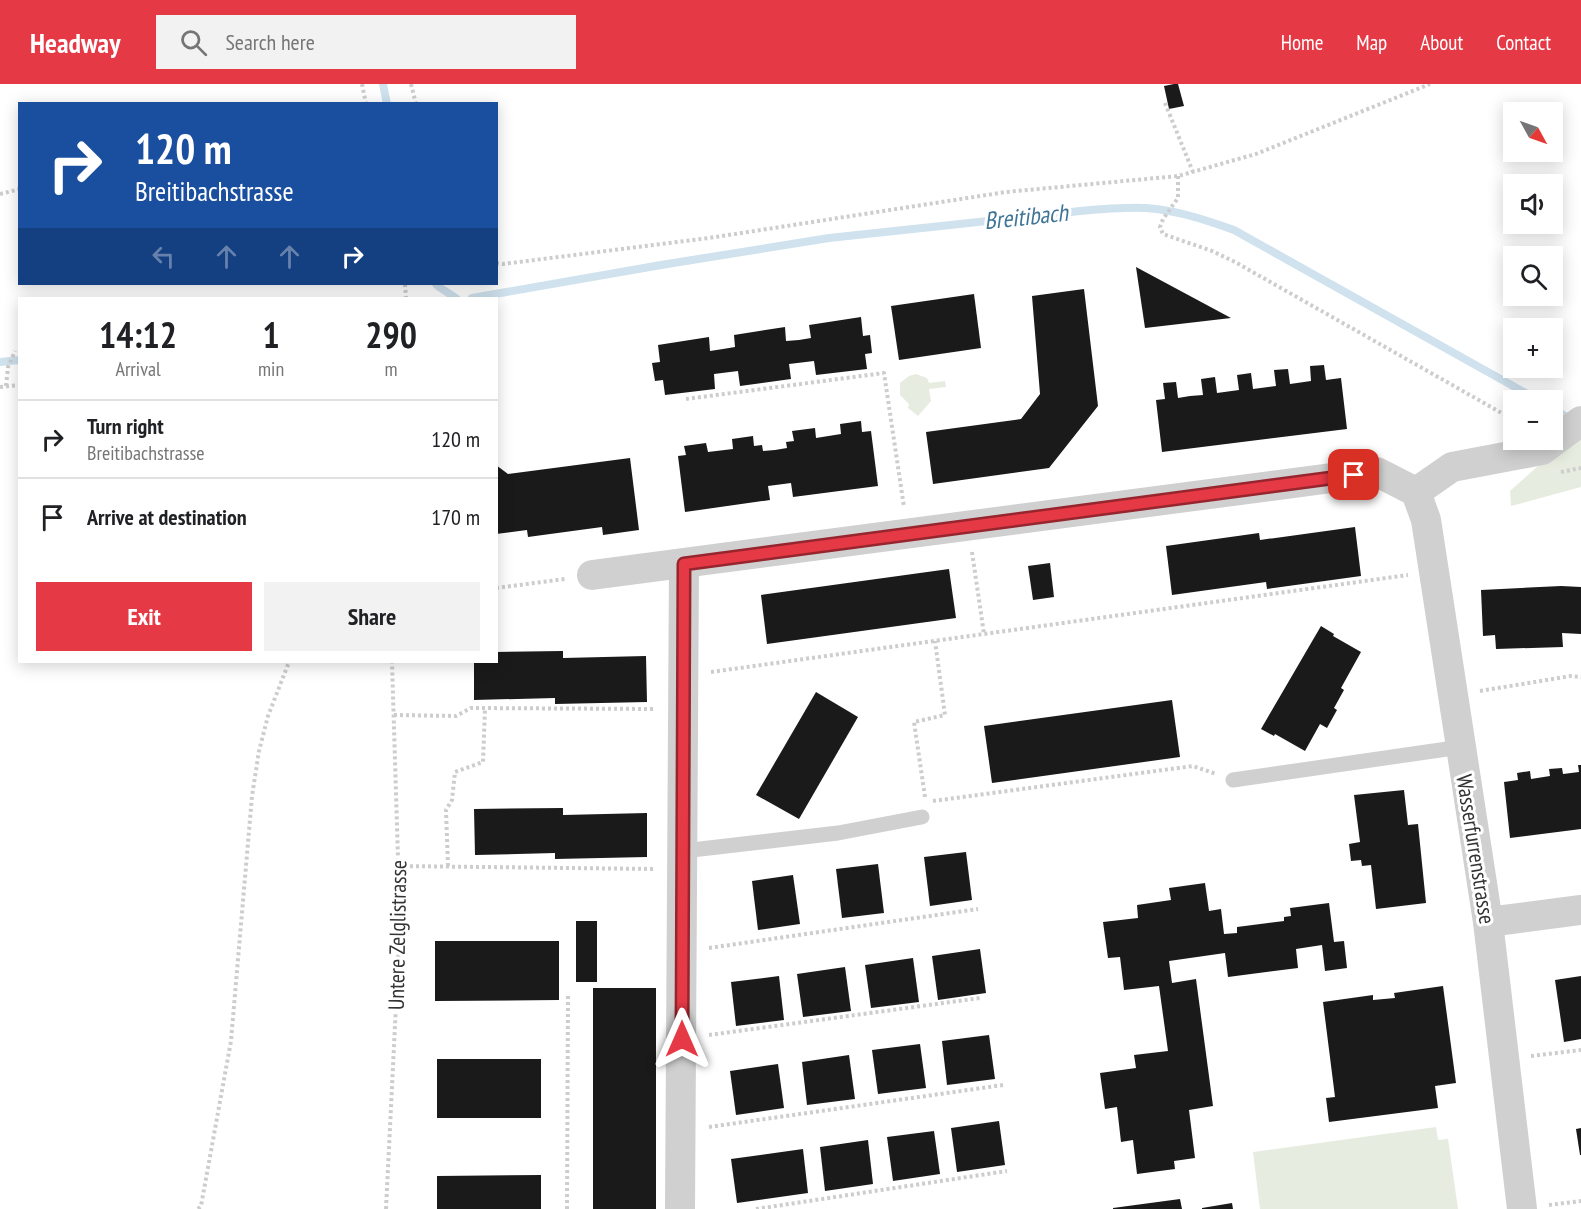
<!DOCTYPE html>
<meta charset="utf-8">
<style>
body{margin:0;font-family:"PT Sans Narrow",sans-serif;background:#f2f2f2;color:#202124;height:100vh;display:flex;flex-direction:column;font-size:22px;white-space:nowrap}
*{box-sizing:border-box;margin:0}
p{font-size:20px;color:#757577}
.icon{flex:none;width:33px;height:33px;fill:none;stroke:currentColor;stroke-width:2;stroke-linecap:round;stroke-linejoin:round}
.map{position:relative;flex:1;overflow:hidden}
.details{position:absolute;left:18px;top:213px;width:480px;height:366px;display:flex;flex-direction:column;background:#fff;border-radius:0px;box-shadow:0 3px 15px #0003}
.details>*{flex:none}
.guide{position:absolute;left:18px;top:18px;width:480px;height:183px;border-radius:0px;box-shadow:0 3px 15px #0003;background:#1a4fa0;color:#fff;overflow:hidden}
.needle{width:39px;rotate:130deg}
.buttons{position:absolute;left:1503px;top:18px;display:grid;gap:12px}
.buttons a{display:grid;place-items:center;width:60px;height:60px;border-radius:0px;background:#fff;box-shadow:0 3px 15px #0003;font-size:30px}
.pin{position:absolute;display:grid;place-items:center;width:51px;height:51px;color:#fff;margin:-26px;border-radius:12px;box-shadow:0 3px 9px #0006}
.me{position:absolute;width:66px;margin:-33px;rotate:0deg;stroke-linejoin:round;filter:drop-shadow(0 0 4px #0008)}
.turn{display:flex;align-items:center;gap:21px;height:126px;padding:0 18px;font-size:27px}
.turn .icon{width:78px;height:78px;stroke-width:2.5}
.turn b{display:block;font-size:42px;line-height:51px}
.lanes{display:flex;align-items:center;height:57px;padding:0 18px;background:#0003;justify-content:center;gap:30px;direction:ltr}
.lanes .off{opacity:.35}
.eta{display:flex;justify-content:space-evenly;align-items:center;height:102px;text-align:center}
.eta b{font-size:36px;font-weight:700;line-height:42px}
.primary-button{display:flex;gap:12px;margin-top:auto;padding:12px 18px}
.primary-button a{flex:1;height:69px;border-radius:0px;background:#e63946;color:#fff;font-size:24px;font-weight:700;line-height:69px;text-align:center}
.primary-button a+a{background:#f2f2f2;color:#202124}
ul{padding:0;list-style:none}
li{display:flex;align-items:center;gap:18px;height:78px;padding:0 18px;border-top:2px solid #e0e0e0}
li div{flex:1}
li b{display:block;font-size:22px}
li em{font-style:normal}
header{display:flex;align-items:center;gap:36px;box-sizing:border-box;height:84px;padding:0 30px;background:#e63946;color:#fff}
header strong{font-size:28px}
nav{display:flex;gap:33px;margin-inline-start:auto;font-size:21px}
.search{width:420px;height:54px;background:#f2f2f2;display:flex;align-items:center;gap:15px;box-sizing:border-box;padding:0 21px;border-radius:0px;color:#757577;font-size:22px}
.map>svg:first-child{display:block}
.green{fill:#e6ecdf}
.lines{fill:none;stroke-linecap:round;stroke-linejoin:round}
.stream{stroke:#cfe2ee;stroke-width:8}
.building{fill:#1a1a1a}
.path{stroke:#cdcdcd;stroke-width:4;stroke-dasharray:3 3;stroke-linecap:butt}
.service{stroke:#d0d0d0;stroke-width:15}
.minor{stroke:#d0d0d0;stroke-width:30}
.route-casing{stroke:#96252e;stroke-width:15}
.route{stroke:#e63946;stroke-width:10}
.labels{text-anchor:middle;stroke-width:6;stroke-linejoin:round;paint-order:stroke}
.street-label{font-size:22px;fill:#333;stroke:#fff}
.water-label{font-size:24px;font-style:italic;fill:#3f7597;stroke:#fff}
</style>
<header>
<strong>Headway</strong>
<div class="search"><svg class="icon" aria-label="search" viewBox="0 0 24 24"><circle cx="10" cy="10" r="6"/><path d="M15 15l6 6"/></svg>Search here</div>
<nav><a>Home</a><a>Map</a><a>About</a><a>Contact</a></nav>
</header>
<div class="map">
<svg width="1581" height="1125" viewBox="0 0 1581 1125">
<rect width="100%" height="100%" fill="#fff"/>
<g class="green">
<path d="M916,290L927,294L929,299L945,297L946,303L929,305L931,317L918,332L908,324L909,320L900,311V299L909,292Z"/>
<path d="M1581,351V403L1511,422L1510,407L1556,366Z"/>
<path d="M1436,1043L1438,1056L1448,1055L1458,1125H1260L1253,1068Z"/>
</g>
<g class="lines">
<g class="stream">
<path d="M383,0L387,20"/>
<path d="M436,200L439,203L456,214"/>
<path d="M472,214L661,181L829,154L1080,127C1102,125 1124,123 1146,124C1176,126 1206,136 1234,146L1538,316"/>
<path d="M0,278L20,276"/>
<path d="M1552,325L1573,336"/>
</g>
</g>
<g class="building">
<path d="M1174,0H1178L1184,22L1169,25L1164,2Z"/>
<path d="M1136,183L1231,234L1145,244Z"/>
<path d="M1084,205L1098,322L1049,384L933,400L926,348L1021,335L1040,310L1032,212Z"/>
<path d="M974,210L981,264L899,276L891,222Z"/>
<path d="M861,233L863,252L870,251L872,269L865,270L867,285L816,291L814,277L789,280L791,295L740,302L738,287L714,290L715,305L665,311L663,296L655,297L652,279L660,278L658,261L709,253L710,267L723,265L735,263L734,251L785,243L786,257L799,256L811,254L809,241Z"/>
<path d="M1324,281L1326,296L1341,294L1347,345L1162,368L1156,316L1165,315L1163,299L1176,298L1178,314L1190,312L1203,311L1201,295L1215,293L1217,309L1239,306L1237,291L1251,289L1253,305L1276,302L1274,286L1288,285L1290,300L1311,297L1310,282Z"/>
<path d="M861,337L862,348L871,347L878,402L793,413L791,399L768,402L770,416L685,428L678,372L686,371L684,362L706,359L708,368L733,365L732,355L753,352L754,362L762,361L763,367L775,366L787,364L786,358L794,357L792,347L815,344L816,354L841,350L840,340Z"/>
<path d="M630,374L639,446L603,451L602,443L528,453L527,446L496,450V381L508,390Z"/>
<path d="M1355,443L1361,492L1267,505L1266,498L1172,511L1166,462L1259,449L1260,456Z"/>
<path d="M1050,479L1054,513L1033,516L1028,482Z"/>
<path d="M949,485L956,534L767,560L761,511Z"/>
<path d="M1561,502L1581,503V550L1562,549L1563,563L1496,565L1495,551L1483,552L1481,506Z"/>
<path d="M1321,542L1334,550L1333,552L1361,568L1341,604L1344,606L1334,624L1337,626L1327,644L1320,640L1305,667L1275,650L1274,652L1261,645Z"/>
<path d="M563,567V574L646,572L647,618L555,620V614L474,616V578H496V568Z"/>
<path d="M816,608L858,633L799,735L756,711Z"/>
<path d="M1172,616L1180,673L992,699L984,642Z"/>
<path d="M1578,681H1581V745L1510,754L1504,698L1518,696L1517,689L1530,687L1531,695L1550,692L1549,685L1562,684L1563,690L1579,688Z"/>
<path d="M1404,706L1408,741L1418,740L1426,819L1376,825L1371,781L1362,782L1361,776L1351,777L1349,760L1360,758L1354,711Z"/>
<path d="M563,724V731L647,729V773L555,775V769L475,771L474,725Z"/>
<path d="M966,768L972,816L930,822L924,773Z"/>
<path d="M878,780L884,829L842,834L836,785Z"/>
<path d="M793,791L800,840L758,846L752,797Z"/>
<path d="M1205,799L1209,827L1221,825L1224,850L1237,849V843L1284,837V833L1291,832L1290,824L1329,819L1334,858L1344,857L1347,884L1325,887L1322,861L1296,865L1298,884L1228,893L1225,869L1169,877L1172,899L1196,895L1213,1022L1189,1026L1195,1074L1174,1077L1175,1085L1137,1090L1133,1056L1121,1058L1117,1023L1105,1025L1100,989L1136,984L1134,971L1168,967L1159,902L1124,906L1120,873L1108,874L1103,838L1138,834L1137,821L1171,816L1169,804Z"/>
<rect x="576" y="837" width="21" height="61"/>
<path d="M435,857H559V916L435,917Z"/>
<path d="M980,865L986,909L938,916L932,872Z"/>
<path d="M913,874L919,918L871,924L865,881Z"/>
<path d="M845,883L851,927L803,933L797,890Z"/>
<path d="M779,892L784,936L736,942L731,898Z"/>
<path d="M1581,892V955L1564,958L1555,896Z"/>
<path d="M1443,902L1456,999L1435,1002L1438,1024L1329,1038L1326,1014L1335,1013L1323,918L1373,911V916L1395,914L1394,909Z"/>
<rect x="593" y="904" width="63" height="221"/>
<path d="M989,951L995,995L947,1001L942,957Z"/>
<path d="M920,960L926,1004L878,1010L872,966Z"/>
<path d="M849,971L855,1015L807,1021L802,978Z"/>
<rect x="437" y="975" width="104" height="59"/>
<path d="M778,980L784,1024L736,1031L730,987Z"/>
<path d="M999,1037L1005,1081L957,1088L951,1044Z"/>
<path d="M1581,1044V1071H1580L1576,1045Z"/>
<path d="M934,1047L940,1090L893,1097L887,1053Z"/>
<path d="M868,1056L873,1100L825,1107L820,1063Z"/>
<path d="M803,1065L808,1109L737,1119L731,1075Z"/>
<path d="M541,1091V1125H437V1092Z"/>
<path d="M1180,1115L1182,1125H1113V1124Z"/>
<path d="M1232,1119L1233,1125H1202V1124Z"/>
</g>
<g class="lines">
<g class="path">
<path d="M362,0L366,20"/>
<path d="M411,0L416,20"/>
<path d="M1165,19L1193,88"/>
<path d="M1178,92V114L1163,135L1160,143L1163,150L1212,167L1235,178L1514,336"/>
<path d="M0,110L20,105"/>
<path d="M496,179L503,180L709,154L1006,108L1178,92L1256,70L1430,0"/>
<path d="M405,200L406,214"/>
<path d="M6,302L8,283L15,267"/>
<path d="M0,303L20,301"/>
<path d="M686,315L884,289L904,423"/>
<path d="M1561,388L1581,384"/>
<path d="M972,468L984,550"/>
<path d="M496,504L565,495"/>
<path d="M711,588L1408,491"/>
<path d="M1480,607L1571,592L1581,593"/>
<path d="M394,631L456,632L471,624L656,625"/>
<path d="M925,713L914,638L945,631L935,557"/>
<path d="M933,717L1193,682L1216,690"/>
<path d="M398,782L655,785"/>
<path d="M448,782L446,726L452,716L455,688L483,678L485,624"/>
<path d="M709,864L978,825"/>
<path d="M709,951L980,914"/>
<path d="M1531,972L1581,966"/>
<path d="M709,1043L1003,1001"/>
<path d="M1549,1121L1581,1117"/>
<path d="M198,1125L201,1122L231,957L252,712L259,667L268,632L289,578"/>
<path d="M386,1125L400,840L392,578"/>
<path d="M567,1125L568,910"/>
<path d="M756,1125L1007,1087"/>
</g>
<g class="service">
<path d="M1233,696L1461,663"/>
<path d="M683,767L838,749L922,733"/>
</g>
<g class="minor">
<path d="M1416,408L1426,436L1488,838L1522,1125"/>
<path d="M1416,408L1452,383L1542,366L1581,337"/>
<path d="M592,491L1377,388L1416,408"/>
<path d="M1488,838L1581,826"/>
<path d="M680,1125L684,480"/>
</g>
</g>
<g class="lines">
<defs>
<path id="route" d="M682,955L684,480L1354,391"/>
</defs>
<use href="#route" class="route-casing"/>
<use href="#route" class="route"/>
</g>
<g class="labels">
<g class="street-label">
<text transform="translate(1476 765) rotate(81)" y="8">Wasserfurrenstrasse</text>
<text transform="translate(397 851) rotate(-89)" y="8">Untere Zelglistrasse</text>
</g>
<g class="water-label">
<text transform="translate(1026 133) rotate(-6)" y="8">Breitibach</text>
</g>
</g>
</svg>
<div class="buttons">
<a><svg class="needle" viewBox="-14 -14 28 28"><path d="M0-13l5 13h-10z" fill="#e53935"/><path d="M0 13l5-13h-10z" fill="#757577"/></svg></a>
<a><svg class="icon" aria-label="sound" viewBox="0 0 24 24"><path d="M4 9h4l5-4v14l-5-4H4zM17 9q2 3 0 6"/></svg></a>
<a><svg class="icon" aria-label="search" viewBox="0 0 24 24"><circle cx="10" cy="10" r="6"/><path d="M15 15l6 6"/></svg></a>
<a>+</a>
<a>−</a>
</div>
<div class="pin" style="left:1354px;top:391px;background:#d93025"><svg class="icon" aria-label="arrive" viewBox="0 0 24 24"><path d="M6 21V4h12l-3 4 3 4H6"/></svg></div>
<svg class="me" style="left:682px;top:955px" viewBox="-20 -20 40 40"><path d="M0-17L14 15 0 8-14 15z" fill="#e63946" stroke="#fff" stroke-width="4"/></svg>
<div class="guide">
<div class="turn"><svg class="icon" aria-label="right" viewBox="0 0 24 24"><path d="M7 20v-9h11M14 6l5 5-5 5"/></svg><div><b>120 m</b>Breitibachstrasse</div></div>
<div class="lanes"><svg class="icon off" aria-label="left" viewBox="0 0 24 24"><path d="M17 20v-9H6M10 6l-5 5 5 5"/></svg><svg class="icon off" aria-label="ahead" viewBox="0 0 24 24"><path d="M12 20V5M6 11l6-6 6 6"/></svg><svg class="icon off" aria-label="ahead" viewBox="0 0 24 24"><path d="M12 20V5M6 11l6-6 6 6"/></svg><svg class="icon" aria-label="right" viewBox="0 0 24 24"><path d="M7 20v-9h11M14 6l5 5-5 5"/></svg></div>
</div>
<section class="details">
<div class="eta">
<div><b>14:12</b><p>Arrival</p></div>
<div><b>1</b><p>min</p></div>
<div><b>290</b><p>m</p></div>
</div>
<ul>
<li><svg class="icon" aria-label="right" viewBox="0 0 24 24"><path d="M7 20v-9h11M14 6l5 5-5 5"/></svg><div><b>Turn right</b><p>Breitibachstrasse</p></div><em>120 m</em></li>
<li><svg class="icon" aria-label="arrive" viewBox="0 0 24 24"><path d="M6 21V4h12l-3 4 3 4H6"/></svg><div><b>Arrive at destination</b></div><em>170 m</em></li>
</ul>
<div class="primary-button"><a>Exit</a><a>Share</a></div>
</section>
</div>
